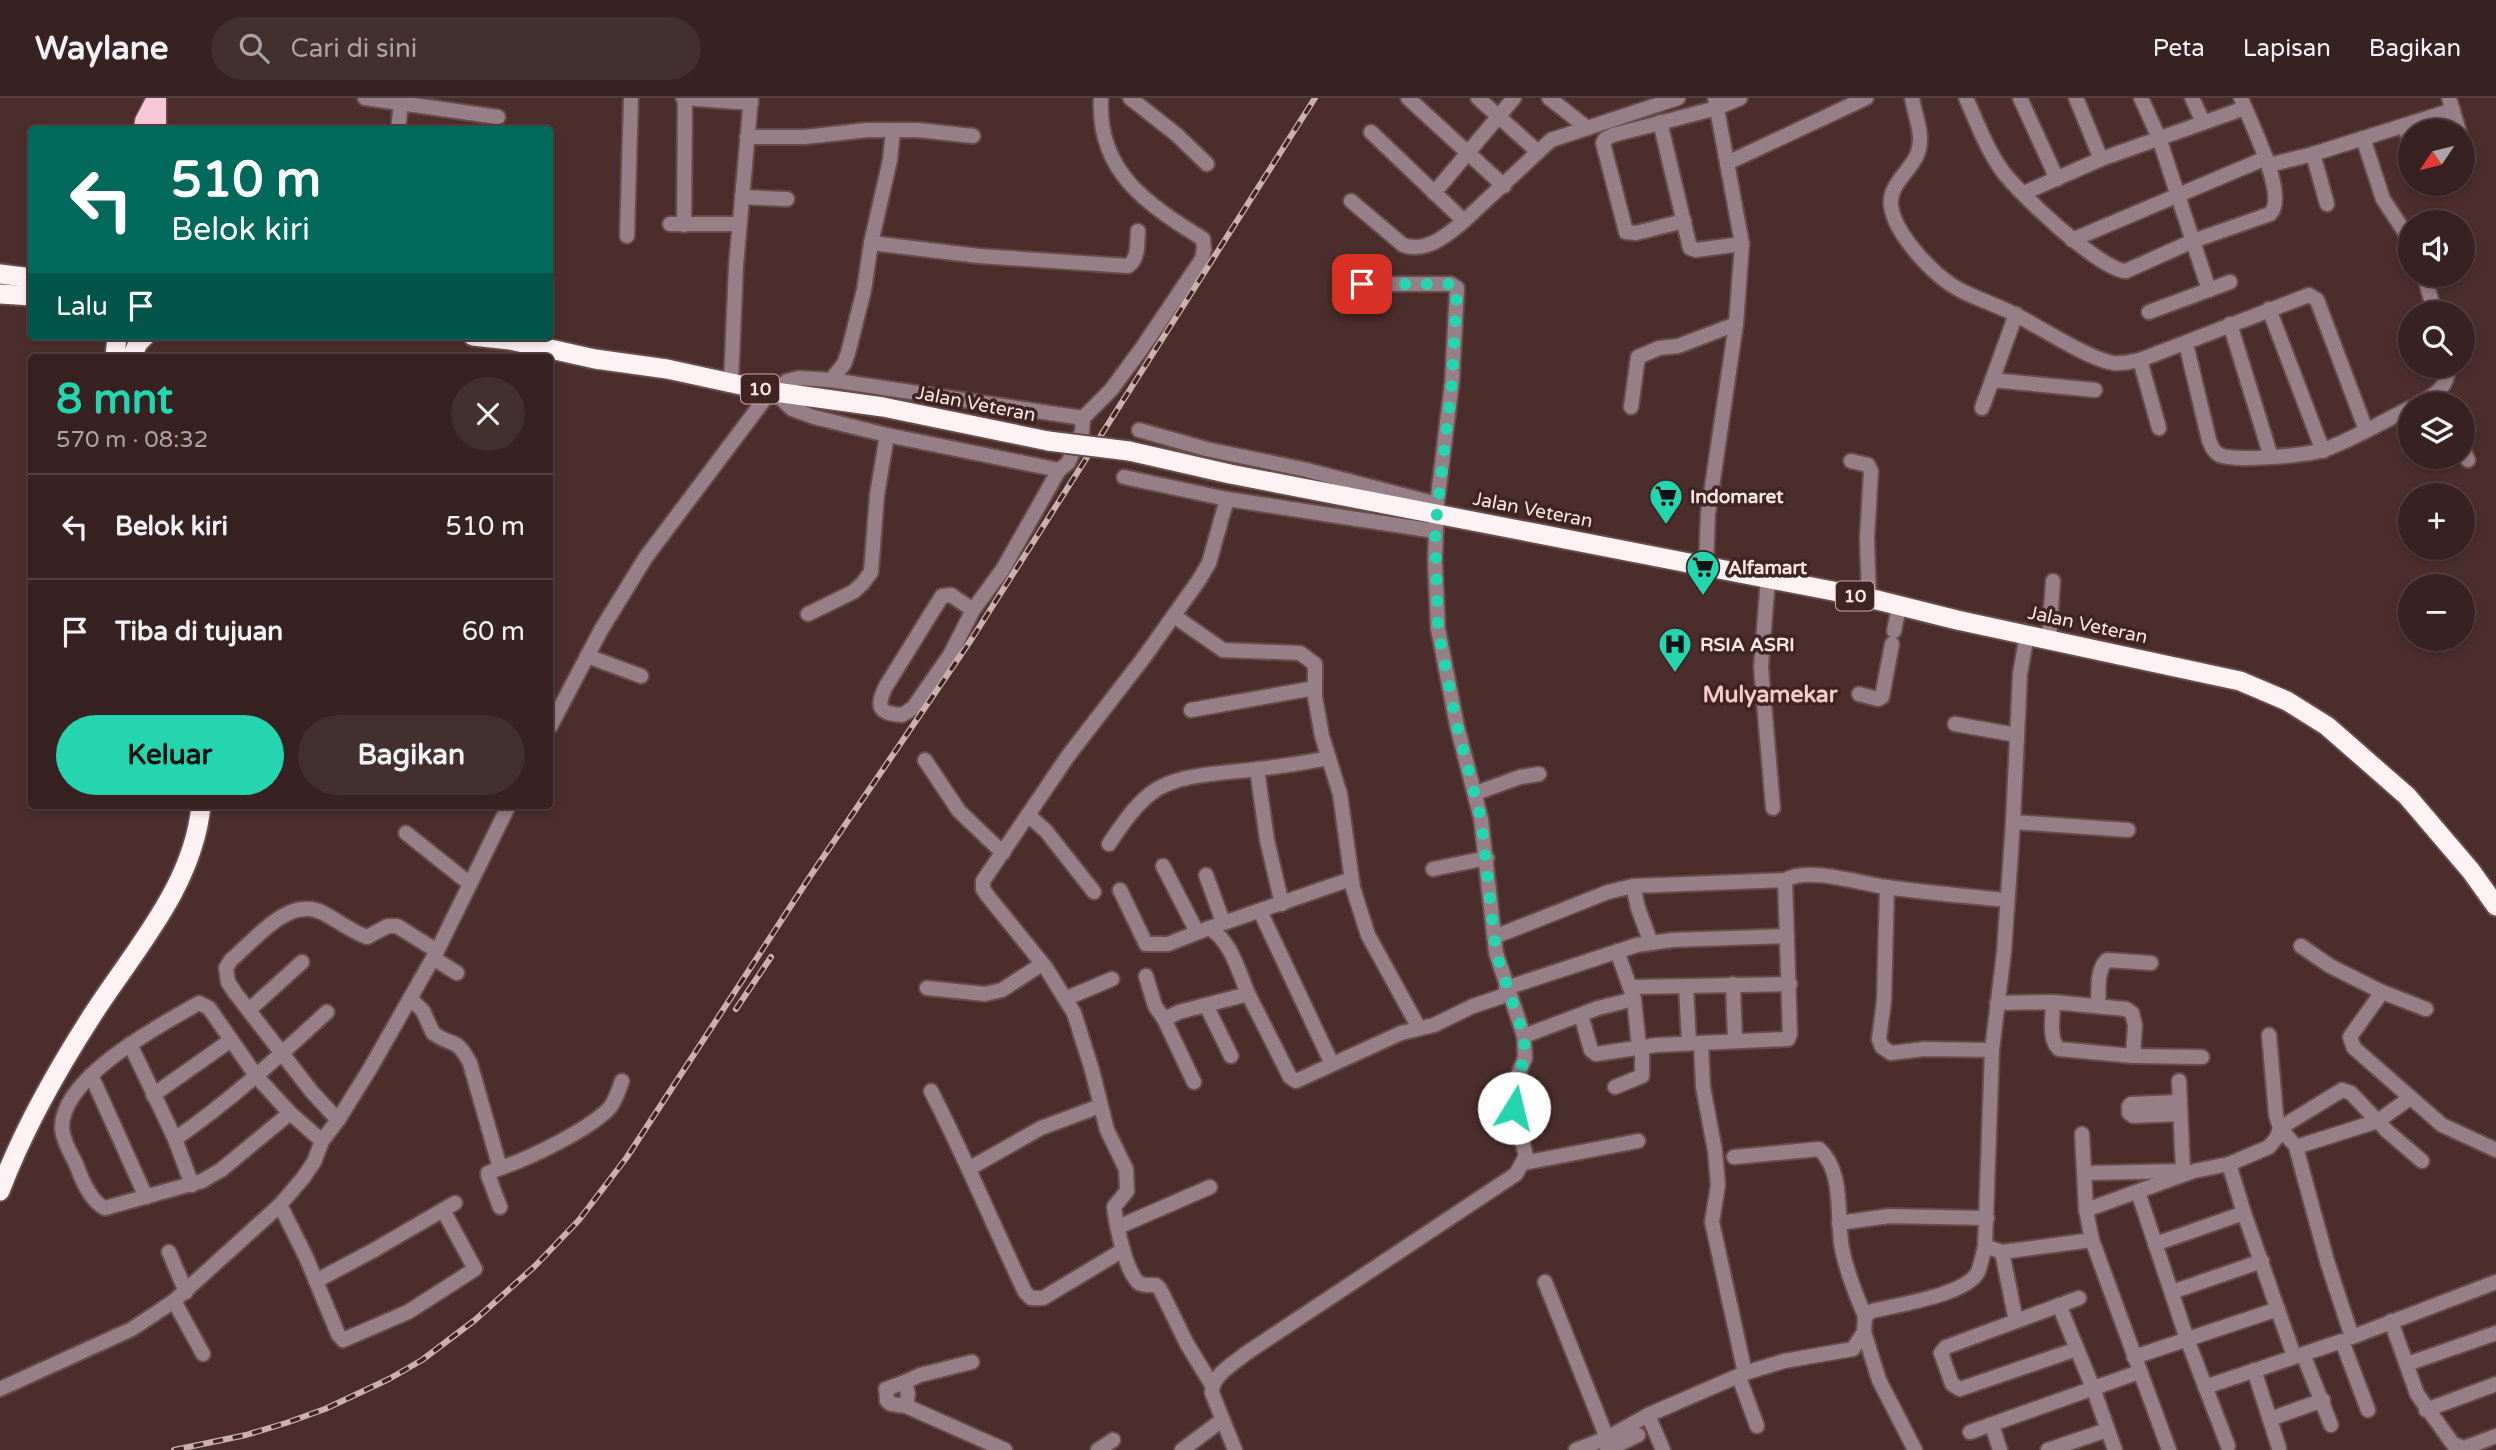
<!DOCTYPE html>
<html lang="id">
<meta charset="utf-8">
<style>
body{margin:0;font-family:"Varela Round",sans-serif;background:#432f2e;color:#f1f3f6;height:100vh;display:flex;flex-direction:column;font-size:26px;white-space:nowrap}
*{box-sizing:border-box;margin:0}
p{font-size:23px;color:#aba4a5}
.icon{flex:none;width:38px;height:38px;fill:none;stroke:currentColor;stroke-width:2;stroke-linecap:round;stroke-linejoin:round}
.map{position:relative;flex:1;overflow:hidden}
.drawer{position:absolute;left:28px;top:256px;width:525px;height:455px;display:flex;flex-direction:column;background:#382221;border-radius:7px;box-shadow:0 4px 10px #0003,0 0 0 2px #523f3f}
.drawer>*{flex:none}
.hud{position:absolute;left:28px;top:28px;width:525px;height:214px;border-radius:7px;box-shadow:0 4px 10px #0003,0 0 0 2px #523f3f;background:#00695c;color:#fff;overflow:hidden}
.needle{width:46px;rotate:235deg}
.tools{position:absolute;left:2398px;top:21px;display:grid;gap:14px}
.tools a{display:grid;place-items:center;width:77px;height:77px;border-radius:50%;background:#382221;box-shadow:0 4px 10px #0003,0 0 0 2px #523f3f;font-size:35px}
.pin{position:absolute;display:grid;place-items:center;width:60px;height:60px;color:#fff;margin:-30px;border-radius:14px;box-shadow:0 4px 10px #0006}
.me{position:absolute;width:77px;margin:-38px;rotate:9deg;stroke-linejoin:round;filter:drop-shadow(0 0 5px #0008)}
.turn{display:flex;align-items:center;gap:24px;height:147px;padding:0 28px;font-size:32px}
.turn .icon{width:91px;height:91px;stroke-width:2.5}
.turn b{display:block;font-size:49px;line-height:60px}
.then{display:flex;align-items:center;height:66px;padding:0 28px;background:#0003;gap:14px;font-size:26px}
.round{display:grid;place-items:center;flex:none;width:74px;height:74px;border-radius:37px;background:#432f2e}
.head{display:flex;align-items:center;justify-content:space-between;height:119px;padding:0 28px}
h1{font-size:42px;font-weight:700;line-height:52px;color:#24d5af}
.button{display:flex;gap:14px;margin-top:auto;padding:14px 28px}
.button a{flex:1;height:80px;border-radius:42px;background:#24d5af;color:#111;font-size:28px;font-weight:700;line-height:80px;text-align:center}
.button a+a{background:#432f2e;color:#f1f3f6}
ul{padding:0;list-style:none}
li{display:flex;align-items:center;gap:21px;height:105px;padding:0 28px;border-top:2px solid #523f3f}
li div{flex:1}
li b{display:block;font-size:26px}
li em{font-style:normal}
header{display:flex;align-items:center;gap:42px;box-sizing:border-box;height:98px;padding:0 35px;background:#382221;border-bottom:2px solid #523f3f}
header strong{font-size:33px}
nav{display:flex;gap:38px;margin-inline-start:auto;font-size:24px}
.search{width:490px;height:63px;background:#432f2e;display:flex;align-items:center;gap:18px;box-sizing:border-box;padding:0 24px;border-radius:38px;color:#aba4a5;font-size:26px}
.map>svg:first-child{display:block}
.lines{fill:none;stroke-linecap:round;stroke-linejoin:round}
.minor-casing{stroke:#674c4a;stroke-width:18}
.major-casing{stroke:#674c4a;stroke-width:21}
.highway-casing{stroke:#674c4a;stroke-width:23}
.minor{stroke:#977f87;stroke-width:14}
.major{stroke:#f7c7d7;stroke-width:18}
.highway{stroke:#fef2f5;stroke-width:19}
.rail-casing{stroke:#c8b1af;stroke-width:6}
.rail{stroke:#402422;stroke-width:3.5;stroke-dasharray:10;stroke-linecap:butt}
.highway-bridge-casing{stroke:#674c4a;stroke-width:23;stroke-linecap:butt}
.highway-bridge{stroke:#fef2f5;stroke-width:19}
.route{stroke:#24d5af;stroke-width:12;stroke-dasharray:0 21.6}
.labels{text-anchor:middle;stroke-width:7;stroke-linejoin:round;paint-order:stroke}
.shield{fill:#402422;stroke:#c4adab;stroke-width:2}
.shield-label{font-size:18px;font-weight:bold;fill:#fce8e6}
.street-label{font-size:19px;fill:#fce8e6;stroke:#402422}
.poi-label{font-size:19px;font-weight:bold;fill:#fce8e6;stroke:#402422;text-anchor:start}
.quarter-label{font-size:23px;font-weight:bold;fill:#f1cbc7;stroke:#402422}
</style>
<header>
<strong>Waylane</strong>
<div class="search"><svg class="icon" aria-label="search" viewBox="0 0 24 24"><circle cx="10" cy="10" r="6"/><path d="M15 15l6 6"/></svg>Cari di sini</div>
<nav><a>Peta</a><a>Lapisan</a><a>Bagikan</a></nav>
</header>
<div class="map">
<svg width="2496" height="1352" viewBox="0 0 2496 1352">
<rect width="100%" height="100%" fill="#4b2e2c"/>
<g class="lines">
<defs>
<g id="minor">
<path d="M365,0L498,19"/>
<path d="M683,0L751,5"/>
<path d="M1130,0L1177,37L1207,66"/>
<path d="M1408,0L1504,88"/>
<path d="M1478,0L1538,54"/>
<path d="M1549,0L1586,29"/>
<path d="M1912,0C1915,19 1925,38 1917,57C1910,73 1888,88 1891,108C1895,137 1935,179 1960,192C1979,202 2000,208 2018,218C2043,231 2087,260 2113,265C2122,266 2131,264 2140,262L2309,197L2317,202L2366,332"/>
<path d="M1966,0C1976,22 1985,48 1999,68C2013,91 2101,173 2126,173L2193,143L2270,116C2289,98 2249,22 2241,0"/>
<path d="M2020,0L2057,81"/>
<path d="M2076,0L2101,61"/>
<path d="M2141,0L2159,40L2209,192"/>
<path d="M2192,0L2203,24"/>
<path d="M2449,0L2459,33"/>
<path d="M1660,24L1690,150L1696,152L1742,146"/>
<path d="M2405,28L2410,45"/>
<path d="M398,32L401,6"/>
<path d="M747,39H805L867,32H918L973,38"/>
<path d="M2363,40L2383,101L2410,142"/>
<path d="M2313,56L2327,106"/>
<path d="M1727,65L1866,0"/>
<path d="M2269,67L2313,56L2453,12"/>
<path d="M1434,95L1514,0"/>
<path d="M2024,95L2101,61L2245,10"/>
<path d="M742,99L787,101"/>
<path d="M1351,103L1403,147C1427,155 1447,137 1464,123L1371,34"/>
<path d="M1464,123L1551,42L1678,0"/>
<path d="M1684,123L1636,135L1626,134L1603,45L1605,41L1613,37L1717,10L1740,0"/>
<path d="M670,126H739"/>
<path d="M684,127L685,0"/>
<path d="M627,138L631,0"/>
<path d="M2072,142L2266,60"/>
<path d="M871,145L979,158L1128,168C1139,161 1137,144 1138,133"/>
<path d="M2424,177L2435,215"/>
<path d="M2269,211L2323,353"/>
<path d="M2149,214L2230,184"/>
<path d="M2230,226L2271,359"/>
<path d="M2186,246L2209,342C2211,348 2213,353 2218,356C2231,365 2310,357 2326,351C2355,340 2382,324 2410,310"/>
<path d="M2140,262L2159,330"/>
<path d="M831,282L844,266L848,255L864,192L871,145L890,62L893,33"/>
<path d="M1992,282L2095,292"/>
<path d="M731,284L736,168L751,0"/>
<path d="M773,293L792,311L814,319L887,337L1059,372L1068,365L1082,334L1083,320L1111,292L1142,250L1202,161L1204,151L1203,141C1147,106 1097,74 1101,0"/>
<path d="M2418,306C2435,298 2449,288 2448,268"/>
<path d="M1631,309L1638,259L1659,250L1678,248L1736,226"/>
<path d="M1982,310L2016,216"/>
<path d="M1139,332L1206,351L1307,372L1437,406"/>
<path d="M2462,349L2468,362"/>
<path d="M1851,363L1868,367L1871,373L1867,440L1869,500"/>
<path d="M1124,379L1227,401L1435,433"/>
<path d="M1706,468L1708,416L1736,226L1742,146L1715,0"/>
<path d="M1768,481L1761,569L1773,710"/>
<path d="M973,512L951,497L942,498L886,588C876,609 878,615 902,617L913,610L950,557L973,512L1003,471L1059,372"/>
<path d="M808,516L853,494L862,486L871,474L877,397L887,337"/>
<path d="M1174,518L1223,552L1300,555L1315,566V599L1322,638L1340,696L1353,790L1368,837L1419,930"/>
<path d="M1894,533L1899,509"/>
<path d="M2049,541L2053,483"/>
<path d="M587,558L641,578"/>
<path d="M1859,596L1878,601L1882,599L1892,546"/>
<path d="M1191,612L1315,590"/>
<path d="M1955,626L2017,637"/>
<path d="M550,629L601,532L646,459L767,298L787,283L799,280L831,282L1083,320"/>
<path d="M925,662L959,713L1003,755"/>
<path d="M1257,671L1267,742L1282,806"/>
<path d="M1476,695L1520,679L1539,676"/>
<path d="M1028,717L1046,733L1094,794"/>
<path d="M2013,724L2128,732"/>
<path d="M406,735L470,786"/>
<path d="M1109,746C1121,728 1133,710 1150,696C1175,675 1227,675 1259,671C1282,668 1305,665 1328,660"/>
<path d="M1163,768L1197,834"/>
<path d="M1433,771L1487,760"/>
<path d="M1206,777L1223,824"/>
<path d="M1785,782C1809,768 1861,786 1887,789C1927,795 1967,798 2007,802"/>
<path d="M1633,788L1638,810L1651,845"/>
<path d="M1887,789L1884,903L1879,941L1882,949L1891,955L1924,951L1992,952"/>
<path d="M1120,792L1146,846H1168L1209,830C1233,844 1239,877 1250,900C1264,927 1277,953 1290,979L1296,983L1401,935L1434,927L1473,908L1509,896"/>
<path d="M1260,813L1332,966"/>
<path d="M1209,830L1351,781"/>
<path d="M1494,839L1608,794L1633,788L1785,782L1790,936L1788,941L1657,947L1596,956L1591,952L1581,917"/>
<path d="M2301,848L2330,868L2382,894L2350,939L2354,950L2442,1027L2496,1052"/>
<path d="M1617,853L1634,901L1639,949"/>
<path d="M433,860L457,875"/>
<path d="M1146,878L1155,908L1164,921"/>
<path d="M1733,886L1735,943"/>
<path d="M1686,888L1689,944"/>
<path d="M1631,889L1790,886"/>
<path d="M927,890L985,896L1002,892L1042,866"/>
<path d="M1506,890L1637,847L1672,842L1787,838"/>
<path d="M2382,894L2426,911"/>
<path d="M410,900L423,913L433,935C453,950 455,937 470,965L500,1070L488,1075V1077L500,1109"/>
<path d="M1067,900L1112,881"/>
<path d="M1997,905L2053,904L2126,911L2132,915L2135,927L2133,958L2059,951C2048,941 2053,919 2053,904"/>
<path d="M1206,907L1231,958"/>
<path d="M2098,908C2099,894 2096,872 2107,862L2151,865"/>
<path d="M249,912L302,864"/>
<path d="M2269,937L2276,1017L2280,1030L2292,1044"/>
<path d="M1524,938L1598,910L1634,901"/>
<path d="M1701,945L1703,989L1715,1053L1718,1087L1712,1124L1745,1275"/>
<path d="M130,946L175,1041L192,1087"/>
<path d="M2133,958L2202,959"/>
<path d="M91,977L146,1099"/>
<path d="M2179,983L2183,1073"/>
<path d="M1194,984L1164,921L1179,914L1248,896"/>
<path d="M1615,989L1642,978V949"/>
<path d="M931,993C965,1059 993,1127 1025,1194L1031,1200H1043L1123,1152"/>
<path d="M153,997L231,942"/>
<path d="M2410,1000L2378,1023L2296,1049L2327,1163L2352,1239L2496,1184"/>
<path d="M2180,1004L2131,1006L2129,1008V1015L2133,1018L2180,1016"/>
<path d="M290,1015L221,1072L202,1083L105,1110C91,1104 81,1080 76,1066C71,1056 63,1043 62,1031C60,979 161,927 199,905L209,910L257,979L290,1015L322,1043"/>
<path d="M338,1022L312,994L236,896L228,884L226,870L231,862C255,842 289,797 323,815C337,822 352,834 367,839L388,828H397L437,853"/>
<path d="M2082,1036L2086,1112L2092,1142L2169,1352"/>
<path d="M175,1041C230,1003 278,959 327,914"/>
<path d="M1734,1059L1819,1051C1845,1074 1836,1120 1842,1151C1847,1175 1855,1195 1865,1218"/>
<path d="M1524,1065L1638,1043"/>
<path d="M2229,1066L2244,1115L2294,1258"/>
<path d="M500,1070C526,1062 595,1029 611,1008C616,1001 619,991 622,983"/>
<path d="M970,1070L1041,1030L1100,1008"/>
<path d="M2084,1075L2184,1073"/>
<path d="M2138,1094L2187,1241L2228,1348"/>
<path d="M280,1107L306,1159L338,1236L343,1242L408,1214L475,1171L443,1112"/>
<path d="M2086,1112L2194,1073L2229,1066L2269,1049L2277,1039L2280,1030L2342,992L2351,995L2387,1033L2422,1063"/>
<path d="M1839,1125L1889,1118L1987,1120"/>
<path d="M1118,1129L1210,1089"/>
<path d="M2155,1146L2244,1115"/>
<path d="M1985,1148L2002,1154L2092,1142"/>
<path d="M169,1154L186,1194"/>
<path d="M2002,1154L2016,1223"/>
<path d="M316,1183L374,1152L455,1105"/>
<path d="M1545,1184L1607,1340"/>
<path d="M2172,1194L2262,1163"/>
<path d="M174,1203L203,1256"/>
<path d="M2059,1207L2093,1290L2115,1352"/>
<path d="M2391,1223L2417,1296L2453,1346L2464,1350L2496,1338"/>
<path d="M1864,1234L1879,1282L1915,1352"/>
<path d="M2077,1251L1960,1291L1952,1286L1941,1255L1946,1249L2079,1200"/>
<path d="M2303,1256L2331,1327"/>
<path d="M2134,1259L2278,1211"/>
<path d="M2407,1266L2496,1235"/>
<path d="M2254,1272L2279,1350"/>
<path d="M1739,1279L1757,1328"/>
<path d="M905,1284L920,1277L972,1264"/>
<path d="M1212,1287L1187,1246L1160,1191L1156,1187C1150,1187 1144,1188 1139,1185C1126,1175 1116,1126 1114,1109L1127,1093L1126,1071L1107,1032L1092,972L1074,915L1046,870L987,797L983,791V783L1068,658L1145,558L1199,482L1209,465L1227,401"/>
<path d="M2205,1289L2342,1243L2368,1312"/>
<path d="M0,1291L132,1231L174,1203L280,1107L303,1080L314,1064L322,1043L338,1022L371,969L437,853L509,707"/>
<path d="M906,1308L908,1296L905,1284L886,1291L887,1303L891,1306L906,1308L1005,1352"/>
<path d="M2426,1312L2496,1286"/>
<path d="M1648,1317L1663,1352"/>
<path d="M2270,1321L2323,1302"/>
<path d="M1992,1327L2000,1352"/>
<path d="M1970,1334L2139,1274"/>
<path d="M1098,1352L1113,1342"/>
<path d="M1182,1352L1222,1322"/>
<path d="M1235,1352L1212,1295C1211,1278 1233,1266 1245,1256L1516,1076L1526,1058L1514,1010L1515,984L1525,960L1524,938L1496,855L1481,721L1457,628L1438,531L1435,463L1437,406L1452,284L1457,190L1451,186H1361"/>
<path d="M1576,1352L1607,1340L1648,1317L1745,1275L1784,1263L1853,1251L1864,1234L1865,1218L1872,1213C1896,1207 1966,1197 1978,1174C1981,1166 1983,1156 1985,1148L1992,952L2004,854L2013,724L2020,576L2027,536"/>
<path d="M1607,1352L1638,1337"/>
<path d="M2048,1352L2107,1332"/>
</g>
<g id="major">
<path d="M157,0V32"/>
<path d="M143,32L144,23L156,0"/>
</g>
<g id="highway">
<path d="M0,176L32,180"/>
<path d="M0,196L32,198"/>
<path d="M473,238L510,242L595,261L667,271L768,293L883,309L1048,343"/>
<path d="M115,259L117,238"/>
<path d="M132,259L138,245L145,238"/>
<path d="M1129,353L1230,376L1869,500L1957,522L2240,583L2287,603L2327,628L2407,698L2471,773L2496,808"/>
<path d="M0,1093C24,1029 58,970 95,913C136,850 194,786 201,707"/>
</g>
</defs>
<use href="#minor" class="minor-casing"/>
<use href="#major" class="major-casing"/>
<use href="#highway" class="highway-casing"/>
<use href="#minor" class="minor"/>
<use href="#major" class="major"/>
<use href="#highway" class="highway"/>
<defs>
<g id="rail">
<path d="M736,911L771,859"/>
<path d="M174,1352L246,1337L286,1325L325,1311L389,1281L422,1262L475,1222L535,1168L579,1122L627,1059L811,777L971,542L1315,0"/>
</g>
</defs>
<use href="#rail" class="rail-casing"/>
<use href="#rail" class="rail"/>
<defs>
<path id="highway-bridge" d="M1048,343L1129,353"/>
</defs>
<use href="#highway-bridge" class="highway-bridge-casing"/>
<use href="#highway-bridge" class="highway-bridge"/>
</g>
<g class="lines">
<path class="route" d="M1362,186H1451L1457,190L1452,284L1435,433L1438,531L1457,628L1481,721L1496,855L1524,938L1525,960L1515,984L1514,1010"/>
</g>
<defs>
<symbol id="supermarket-pin" viewBox="-11 -11 22 30"><path d="M0 17L-7.5 6A9.5 9.5 0 1 1 7.5 6Z" fill="#24d5af" stroke="#402422"/><path d="M-6-5.5h2.5l.6 2H6L4.5 2H-2.5L-4.4-4H-6ZM-1.5 3.2a1.3 1.3 0 1 0 .1 0ZM3 3.2a1.3 1.3 0 1 0 .1 0Z" fill="#111"/></symbol>
<symbol id="hospital-pin" viewBox="-11 -11 22 30"><path d="M0 17L-7.5 6A9.5 9.5 0 1 1 7.5 6Z" fill="#24d5af" stroke="#402422"/><path d="M-5-5h3v3.5h4V-5h3V5h-3V1.5h-4V5h-3Z" fill="#111"/></symbol>
</defs>
<g fill-rule="evenodd">
<use href="#supermarket-pin" x="1647" y="379" width="38" height="52"/>
<use href="#supermarket-pin" x="1684" y="450" width="38" height="52"/>
<use href="#hospital-pin" x="1656" y="527" width="38" height="52"/>
</g>
<g class="labels">
<g class="shield">
<rect x="741" y="276.5" width="38" height="29" rx="5"/>
<rect x="1836" y="483.5" width="38" height="29" rx="5"/>
</g>
<g class="shield-label">
<text x="760" y="297">10</text>
<text x="1855" y="504">10</text>
</g>
<g class="street-label">
<text transform="translate(976 305) rotate(11)" y="7">Jalan Veteran</text>
<text transform="translate(1533 411) rotate(11)" y="7">Jalan Veteran</text>
<text transform="translate(2088 526) rotate(12)" y="7">Jalan Veteran</text>
</g>
<g class="poi-label">
<text x="1690" y="405">Indomaret</text>
<text x="1728" y="476">Alfamart</text>
<text x="1700" y="553">RSIA ASRI</text>
</g>
<g class="quarter-label">
<text x="1770" y="604">Mulyamekar</text>
</g>
</g>
</svg>
<div class="tools">
<a><svg class="needle" viewBox="-14 -14 28 28"><path d="M0-13l5 13h-10z" fill="#e53935"/><path d="M0 13l5-13h-10z" fill="#aba4a5"/></svg></a>
<a><svg class="icon" aria-label="sound" viewBox="0 0 24 24"><path d="M4 9h4l5-4v14l-5-4H4zM17 9q2 3 0 6"/></svg></a>
<a><svg class="icon" aria-label="search" viewBox="0 0 24 24"><circle cx="10" cy="10" r="6"/><path d="M15 15l6 6"/></svg></a>
<a><svg class="icon" aria-label="layers" viewBox="0 0 24 24"><path d="M12 4l9 5-9 5-9-5zM3 14l9 5 9-5"/></svg></a>
<a>+</a>
<a>−</a>
</div>
<div class="pin" style="left:1362px;top:186px;background:#d93025"><svg class="icon" aria-label="arrive" viewBox="0 0 24 24"><path d="M6 21V4h12l-3 4 3 4H6"/></svg></div>
<svg class="me" style="left:1514px;top:1010px" viewBox="-20 -20 40 40"><circle r="19" fill="#fff"/><path d="M0-13L10 11 0 6-10 11z" fill="#24d5af"/></svg>
<div class="hud">
<div class="turn"><svg class="icon" aria-label="left" viewBox="0 0 24 24"><path d="M17 20v-9H6M10 6l-5 5 5 5"/></svg><div><b>510 m</b>Belok kiri</div></div>
<div class="then">Lalu<svg class="icon" aria-label="arrive" viewBox="0 0 24 24"><path d="M6 21V4h12l-3 4 3 4H6"/></svg></div>
</div>
<section class="drawer">
<div class="head"><div><h1>8 mnt</h1><p>570 m · 08:32</p></div><a class="round"><svg class="icon" aria-label="close" viewBox="0 0 24 24"><path d="M6 6l12 12M18 6L6 18"/></svg></a></div>
<ul>
<li><svg class="icon" aria-label="left" viewBox="0 0 24 24"><path d="M17 20v-9H6M10 6l-5 5 5 5"/></svg><div><b>Belok kiri</b></div><em>510 m</em></li>
<li><svg class="icon" aria-label="arrive" viewBox="0 0 24 24"><path d="M6 21V4h12l-3 4 3 4H6"/></svg><div><b>Tiba di tujuan</b></div><em>60 m</em></li>
</ul>
<div class="button"><a>Keluar</a><a>Bagikan</a></div>
</section>
</div>
